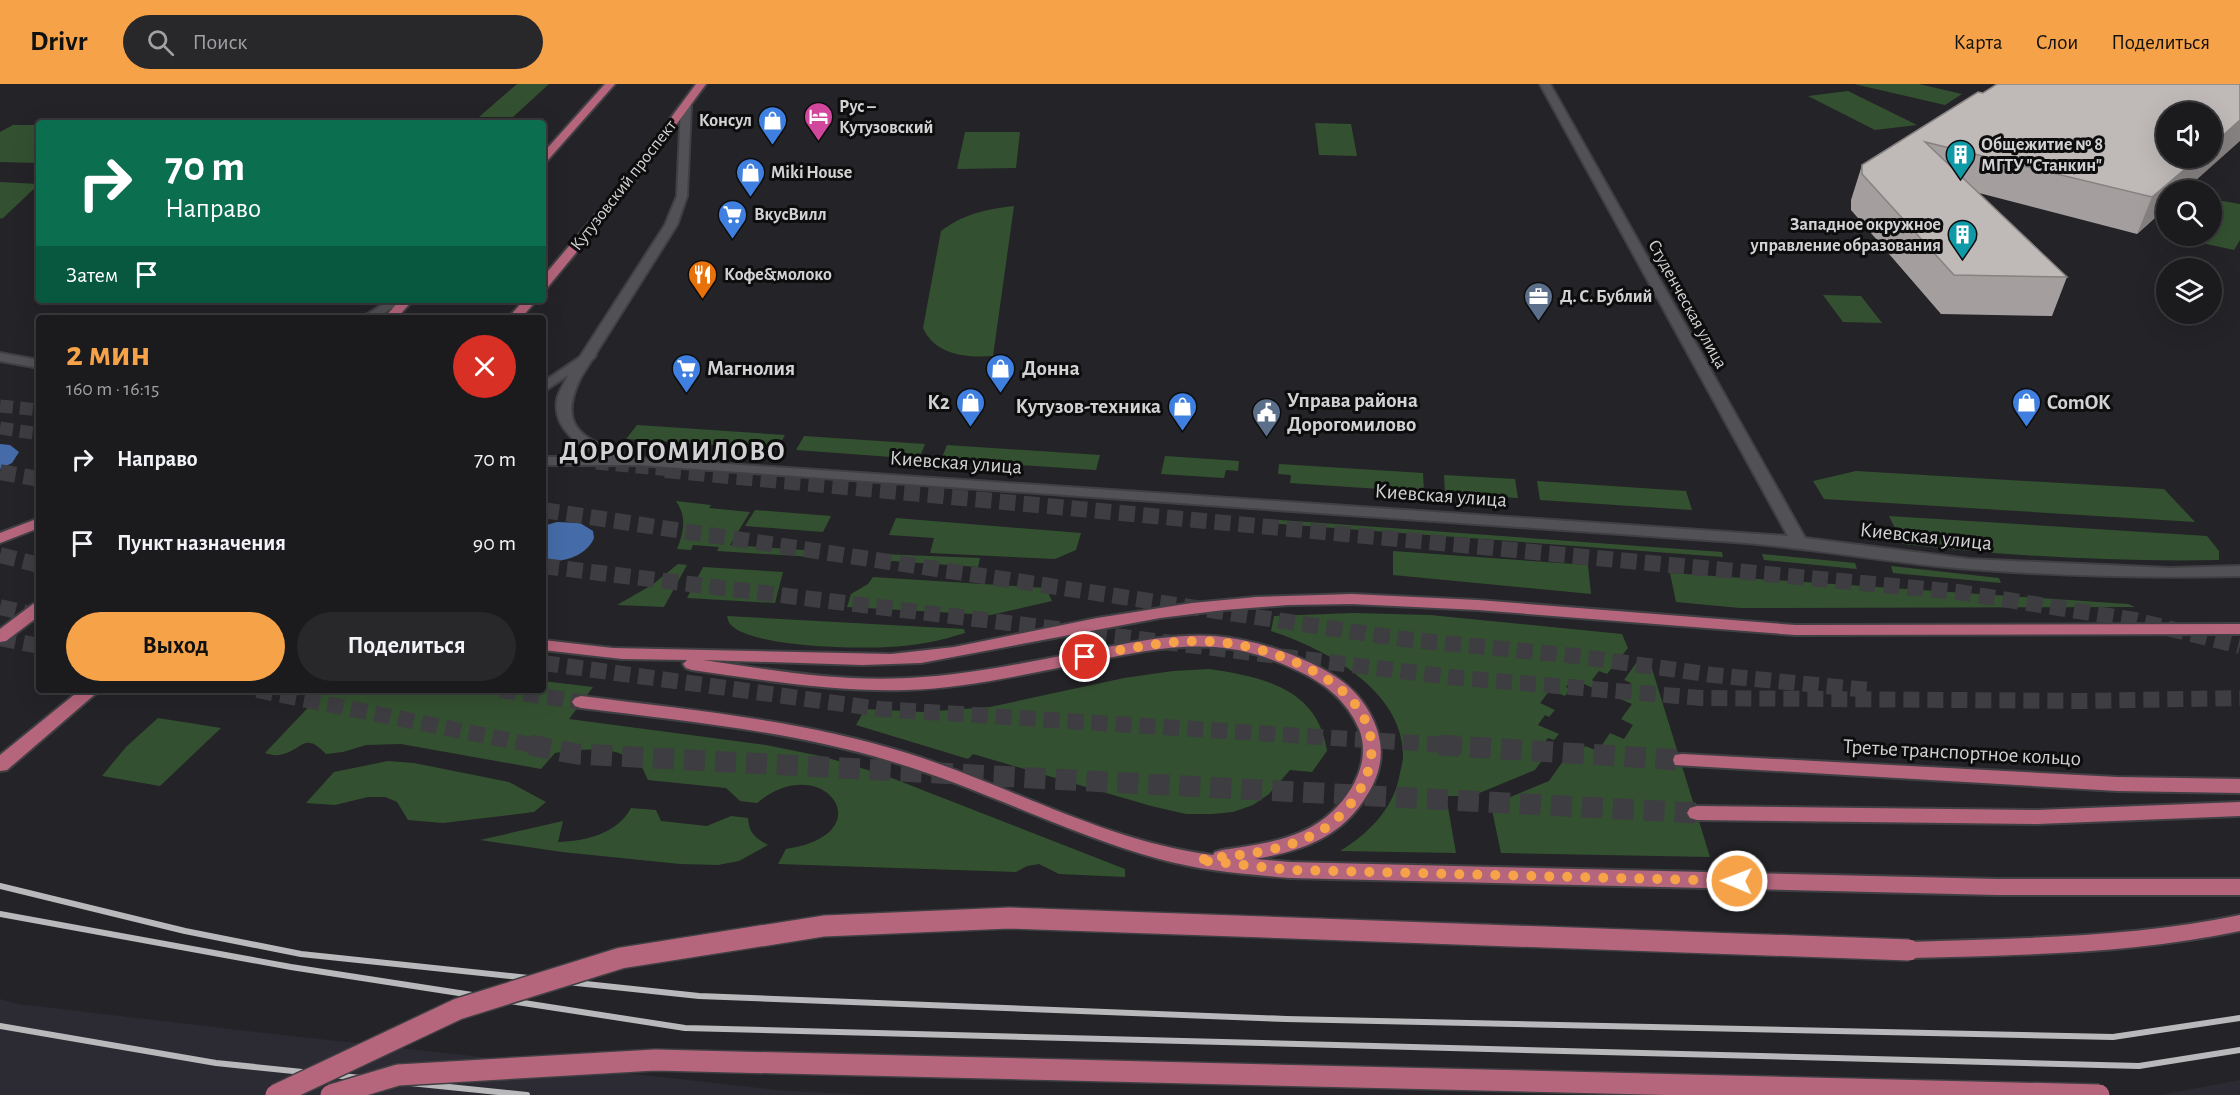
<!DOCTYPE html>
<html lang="ru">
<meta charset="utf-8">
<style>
body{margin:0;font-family:"Alegreya Sans",sans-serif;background:#28272a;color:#f1f3f6;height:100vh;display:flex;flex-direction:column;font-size:22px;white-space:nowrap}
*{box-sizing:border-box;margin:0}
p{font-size:20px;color:#a0a1a4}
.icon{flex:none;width:33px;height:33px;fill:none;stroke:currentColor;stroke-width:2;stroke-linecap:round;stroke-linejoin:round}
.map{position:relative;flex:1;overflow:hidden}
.drawer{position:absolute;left:36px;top:231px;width:510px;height:378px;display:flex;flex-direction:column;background:#1b1a1d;border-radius:6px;box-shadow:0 6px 24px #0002,0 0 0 2px #39383b}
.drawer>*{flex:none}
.guide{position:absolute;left:36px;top:36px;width:510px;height:183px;border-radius:6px;box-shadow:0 6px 24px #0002,0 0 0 2px #39383b;background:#0b6e4f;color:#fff;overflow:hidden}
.controls{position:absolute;left:2156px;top:18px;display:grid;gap:12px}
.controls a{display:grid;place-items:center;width:66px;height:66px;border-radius:50%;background:#1b1a1d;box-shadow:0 6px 24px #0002,0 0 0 2px #39383b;font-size:30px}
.pin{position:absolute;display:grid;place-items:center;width:51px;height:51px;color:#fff;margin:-26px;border:3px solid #fff;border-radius:50%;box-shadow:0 2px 6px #0007}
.me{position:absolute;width:66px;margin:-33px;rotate:271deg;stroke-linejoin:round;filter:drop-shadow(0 0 4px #0008)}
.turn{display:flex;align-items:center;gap:21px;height:126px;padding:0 30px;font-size:27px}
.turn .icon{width:78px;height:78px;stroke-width:2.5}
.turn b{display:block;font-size:42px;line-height:51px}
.then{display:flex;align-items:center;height:57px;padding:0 30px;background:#0003;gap:12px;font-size:22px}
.round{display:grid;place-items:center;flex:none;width:63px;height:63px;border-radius:32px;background:#28272a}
.summary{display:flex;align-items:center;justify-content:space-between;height:102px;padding:0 30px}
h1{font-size:36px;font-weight:700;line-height:45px;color:#f6a248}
.action{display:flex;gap:12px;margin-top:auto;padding:12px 30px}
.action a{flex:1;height:69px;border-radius:36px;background:#f6a248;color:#111;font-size:24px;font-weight:700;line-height:69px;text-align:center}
.action a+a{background:#28272a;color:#f1f3f6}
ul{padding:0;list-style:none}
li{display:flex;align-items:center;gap:18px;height:84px;padding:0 30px}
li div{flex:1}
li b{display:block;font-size:22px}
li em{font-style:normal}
header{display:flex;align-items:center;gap:36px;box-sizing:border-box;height:84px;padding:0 30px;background:#f6a248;color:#111}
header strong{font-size:28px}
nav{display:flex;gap:33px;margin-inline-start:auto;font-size:21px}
.search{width:420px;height:54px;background:#28272a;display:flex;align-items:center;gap:15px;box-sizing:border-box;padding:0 21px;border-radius:33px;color:#a0a1a4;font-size:22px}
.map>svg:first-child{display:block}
.built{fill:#2c2b34}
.green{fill:#335130}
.water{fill:#456ca8}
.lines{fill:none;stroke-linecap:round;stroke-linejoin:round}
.primary-tunnel-far2{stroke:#3e3d41;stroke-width:13;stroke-dasharray:13 7;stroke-linecap:butt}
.primary-tunnel-far1{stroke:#3e3d41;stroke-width:16;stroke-dasharray:16 8;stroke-linecap:butt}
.primary-tunnel{stroke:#3e3d41;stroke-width:21;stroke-dasharray:21 10;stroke-linecap:butt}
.minor-casing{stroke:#403f43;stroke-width:4}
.tertiary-casing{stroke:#403f43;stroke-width:4}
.primary-casing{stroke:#403f43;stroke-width:4}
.minor{fill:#525256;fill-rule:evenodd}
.tertiary{fill:#525256;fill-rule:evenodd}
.primary{fill:#b5667c;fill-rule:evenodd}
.rail{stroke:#b9b9bb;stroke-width:6}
.primary-bridge-casing{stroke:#403f43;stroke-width:24;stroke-linecap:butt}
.primary-bridge{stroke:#b5667c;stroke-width:21}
.wall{fill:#a49f9e}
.shaded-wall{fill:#868281}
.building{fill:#bfb9b8;stroke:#868281;stroke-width:1.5}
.route{stroke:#f6a248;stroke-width:10;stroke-dasharray:0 18}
.labels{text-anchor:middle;stroke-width:6;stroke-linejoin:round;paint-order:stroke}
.far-poi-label{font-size:18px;font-weight:bold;fill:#d2d2d4;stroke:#0d0d0e;text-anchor:start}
.far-street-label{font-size:18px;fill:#d2d2d4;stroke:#0d0d0e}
.poi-label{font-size:21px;font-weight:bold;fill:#d2d2d4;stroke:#0d0d0e;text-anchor:start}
.street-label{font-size:21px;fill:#d2d2d4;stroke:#0d0d0e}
.district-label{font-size:27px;font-weight:bold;letter-spacing:1.5px;fill:#d2d2d4;stroke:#0d0d0e}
</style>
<header>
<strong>Drivr</strong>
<div class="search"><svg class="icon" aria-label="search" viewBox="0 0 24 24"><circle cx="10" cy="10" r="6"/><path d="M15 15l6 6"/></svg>Поиск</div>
<nav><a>Карта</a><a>Слои</a><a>Поделиться</a></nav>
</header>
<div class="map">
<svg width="2240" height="1011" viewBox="0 0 2240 1011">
<rect width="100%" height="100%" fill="#242327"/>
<g class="built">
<path d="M0,915L18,920L247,947L786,1007L876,1011H0Z"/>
<path d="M2240,996V1011H2160Z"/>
</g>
<g class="green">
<path d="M517,0H549L513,33H479Z"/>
<path d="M1854,0H1919L1962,10L1945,21Z"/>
<path d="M1848,7L1917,41L1875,46L1808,12Z"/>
<path d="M1315,39L1351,40L1357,72L1319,71Z"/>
<path d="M13,41H39V79L0,78V48Z"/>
<path d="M965,48H1020L1016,84L957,85Z"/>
<path d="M0,98L39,100L2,135L0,134Z"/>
<path d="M2211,115L2240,120V156L2234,166L2170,152H2211Z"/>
<path d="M1014,122L993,272C966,274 935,271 923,244L941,147C963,130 987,125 1014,122Z"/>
<path d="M1823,211L1861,212L1882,239L1843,238Z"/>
<path d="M637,341L785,351L777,365L626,355Z"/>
<path d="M804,352L925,360L919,375L796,366Z"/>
<path d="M947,361L1100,371L1096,386L941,376Z"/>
<path d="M1165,372L1239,377L1238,387L1226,386L1224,394L1161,390Z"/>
<path d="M1279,380L1423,389L1424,408L1290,399L1291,391L1278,390Z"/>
<path d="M1856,387L2164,405L2195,438L1824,415L1813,397Z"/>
<path d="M1444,391L1515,395L1518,414L1445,410Z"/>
<path d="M1537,397L1686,407L1692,426L1540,416Z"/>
<path d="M676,417L711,421L709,424L750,428L730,461L819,467L814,473L717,467L719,463L693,461L691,466L677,465C684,448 687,433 676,417Z"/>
<path d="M755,426L831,432L823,448L745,442Z"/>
<path d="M1889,432L2207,452L2219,467V476C2114,478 2007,472 1903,460Z"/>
<path d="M896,434L1081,449L1076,466L1055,475L930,469L934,454L889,451Z"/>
<path d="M1266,435L1722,468L1723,473L1266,439Z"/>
<path d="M1393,467L1588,481L1591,510L1393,491Z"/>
<path d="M880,470L980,474L978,483L878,476Z"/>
<path d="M1762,470L1855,479L1857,485L1764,476Z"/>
<path d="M678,480L687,481L664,523L617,521L652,501Z"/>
<path d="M1891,482L1999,494L2001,499L1893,489Z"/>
<path d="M703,483L783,488L775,519L687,514Z"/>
<path d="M1670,489L2128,520L2135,523L1740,524L1676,518Z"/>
<path d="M873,493L1046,504L1052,517L991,531L847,523L851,510L868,500Z"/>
<path d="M1353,529L1430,531L1622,550L1628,564L1607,590L1599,587L1592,596L1597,599L1593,604L1573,595L1566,603L1570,605L1565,612L1550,606L1540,619L1555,626L1549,633L1545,631L1538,641L1559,650L1554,656L1548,654L1541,663L1549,667L1535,686L1472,712H1446L1456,769L1340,767C1368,750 1392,726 1399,694C1400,687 1403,679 1403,671C1403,606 1324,564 1271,547L1274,532Z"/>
<path d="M727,532L964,545L965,549C940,557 914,562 888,563C858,565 749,563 730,540C728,538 728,534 727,532Z"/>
<path d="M1639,575H1649L1710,773L1501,769L1491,721L1549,697L1566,673L1575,677L1585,662L1598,667L1610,649L1624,655L1633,641L1621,635L1632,620L1620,615L1631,599L1624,596Z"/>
<path d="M1209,585C1264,593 1318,605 1327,667L1312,688L1290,686L1269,710L1253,721L1233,728L1212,730H1186L1151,722L973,670L968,675L856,641L865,625L923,628L990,623L1124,594L1173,587Z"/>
<path d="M543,597L593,603L569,635L766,661L825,673L884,691L1125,785V793L1059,790L1039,780L1027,782L1016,788L778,780L786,765C886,750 823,664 757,719L740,717L726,704L648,696C645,690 643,683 638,679C616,661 582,665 555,669L541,685L401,660L366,661L343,668L326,670C303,646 303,667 279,671C275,672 269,670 265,669L320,611L295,606H543Z"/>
<path d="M158,634L221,644L160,702L102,692L126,663Z"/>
<path d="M388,677L414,679L509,698L546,718L534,728L443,739L408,736L397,718L385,713H368L335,721L306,719L334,688Z"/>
<path d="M631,724L656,726L661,737L707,742L731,732L748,734C749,749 755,754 768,761L739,777L718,781L680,780L562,768L480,756L563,737L558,758C585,757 617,750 631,724Z"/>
</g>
<g class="water">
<path d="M0,360L10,361L19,368L12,379L0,385Z"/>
<path d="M557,438L580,439L593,447L594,454C586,473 562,478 543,478V442Z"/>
</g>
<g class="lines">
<g class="primary-tunnel-far2">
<path d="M0,322L39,326"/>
<path d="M0,344L39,350"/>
<path d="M596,379L681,387"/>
</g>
<g class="primary-tunnel-far1">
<path d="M665,386L1958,508L2135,536L2240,562"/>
<path d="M0,388L39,395"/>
<path d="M543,426L1403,555L1576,572L1713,591L1869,606"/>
<path d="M0,471L39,481"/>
<path d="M543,482L1450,593L1701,614L2081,617L2240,614"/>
<path d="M0,523L39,532"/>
<path d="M0,554L39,562"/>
<path d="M543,579L880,625L1462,662"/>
<path d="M257,606L537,662"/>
<path d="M500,606L581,618"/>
</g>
<g class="primary-tunnel">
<path d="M530,661L577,670L1697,729"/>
<path d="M1439,661L1682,676"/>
</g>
<defs>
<g id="minor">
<path d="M390,216H405L376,234H361Z"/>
<path d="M589,267L594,268L596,271L594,274L543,308V298Z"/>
<path d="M0,269L39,276V284L0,277Z"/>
</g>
<path id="tertiary" d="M1540,0H1550L1805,454L1969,475L2170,484L2240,482V492C2150,494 2060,492 1970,485C1891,479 1813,464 1734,458L638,381H543V373H605C580,363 552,345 557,315C559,307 564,300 567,293L665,141L677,112L681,22L686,19L691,22L687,112L677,141L581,293C558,339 578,354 622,369L624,373L1788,452Z"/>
<g id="primary">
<path d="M605,0H615L547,77L543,78V69Z"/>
<path d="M696,0H706L632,101L547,204L543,205V193L624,97Z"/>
<path d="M400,216H413L397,234H384Z"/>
<path d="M524,216H537L521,234H508Z"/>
<path d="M39,434V444L0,459V449Z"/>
<path d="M1352,510L1478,516L1795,541L2240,540V550L1795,551L1478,526L1352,520L1288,521L1224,526L1160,534L921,579L862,581L703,576C771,586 840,598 909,594C969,591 1028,578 1087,567C1129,559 1172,549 1215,552C1245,555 1276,563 1304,576C1329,587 1354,601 1368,626C1389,662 1383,691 1359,723C1333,757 1295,768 1255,775L1290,778L1997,795H2240V811H1997L1290,794C1246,790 1202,787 1159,775C1067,750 982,704 890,677C790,647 685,637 581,624L575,622L572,618L575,614L581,612C691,626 802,636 907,669C1009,701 1106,758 1213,771L1215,768L1222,766C1261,760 1303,756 1333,727C1354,707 1371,675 1359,645C1346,615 1323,598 1294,585C1269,573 1242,565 1215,563C1174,560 1132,569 1092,577C1031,589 969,604 906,606C834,608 763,596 692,586L686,584L683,580L687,576L622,575L543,566V556L613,564L891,570L954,563L1097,534L1192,519L1256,513Z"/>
<path d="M39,519V532L6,557L0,558V545L33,520Z"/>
<path d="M80,606H100L7,686L0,687V671Z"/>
<path d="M1682,670L2117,693L2240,695V709L2117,707L1675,681L1673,676L1675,671Z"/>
<path d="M2240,718V732L2037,740L1697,736L1690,734L1687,729L1690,724L1697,722L2037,726Z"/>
<path d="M2240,831V847C2131,870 2020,871 1909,874L1901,872L1898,866L1901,860L1909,858C2020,854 2131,854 2240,831Z"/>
</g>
</defs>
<use href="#minor" class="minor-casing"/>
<use href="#tertiary" class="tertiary-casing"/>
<use href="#primary" class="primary-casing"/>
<use href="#minor" class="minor"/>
<use href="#tertiary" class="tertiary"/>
<use href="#primary" class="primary"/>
<g class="rail">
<path d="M0,802L185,847L301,870L699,912L1286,935L2113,953L2240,934"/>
<path d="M0,830L291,883L685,944L2139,982L2240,966"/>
<path d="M0,942L216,979L527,1011"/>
</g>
<defs>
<g id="primary-bridge">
<path d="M276,1011L458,925L621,874L824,842L1009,834L1909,866"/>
<path d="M331,1011L398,991L655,976L2099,1011"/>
</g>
</defs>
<use href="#primary-bridge" class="primary-bridge-casing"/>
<use href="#primary-bridge" class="primary-bridge"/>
</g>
<path class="wall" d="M1983,9L2166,106V124L2137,150L1979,109L2067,193L2052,232L1941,230L1851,126V116L1862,81Z"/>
<path class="shaded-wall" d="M2240,36V57L2185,106H2166V124L2137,150L2152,113L2198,74H2211V62Z"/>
<path class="building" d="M1997,0H2240V36L2211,62V28H2166V74H2198L2152,113L1925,58L2067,193L1954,191L1862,90V81L1978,8L1983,9Z"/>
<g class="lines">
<path class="route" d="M1085,573C1136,563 1188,551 1239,561C1304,573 1401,619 1363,700C1353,721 1334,741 1313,751C1278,769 1236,771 1197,776L1290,786L1737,797"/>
</g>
<defs>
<symbol id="hotel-pin" viewBox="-11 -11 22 30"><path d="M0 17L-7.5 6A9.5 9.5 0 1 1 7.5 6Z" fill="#d1479c" stroke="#0d0d0e"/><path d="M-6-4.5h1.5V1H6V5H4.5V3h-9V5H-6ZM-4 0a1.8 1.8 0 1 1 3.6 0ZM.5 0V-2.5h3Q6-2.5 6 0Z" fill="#fff"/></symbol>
<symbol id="shop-pin" viewBox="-11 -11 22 30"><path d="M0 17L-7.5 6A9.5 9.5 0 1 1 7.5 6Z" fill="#3f7fe0" stroke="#0d0d0e"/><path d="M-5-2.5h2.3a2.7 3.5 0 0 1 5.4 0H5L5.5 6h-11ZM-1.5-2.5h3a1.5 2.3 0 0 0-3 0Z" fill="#fff"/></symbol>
<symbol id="building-pin" viewBox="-11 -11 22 30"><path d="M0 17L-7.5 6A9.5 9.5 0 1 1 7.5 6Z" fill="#0f9aa8" stroke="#0d0d0e"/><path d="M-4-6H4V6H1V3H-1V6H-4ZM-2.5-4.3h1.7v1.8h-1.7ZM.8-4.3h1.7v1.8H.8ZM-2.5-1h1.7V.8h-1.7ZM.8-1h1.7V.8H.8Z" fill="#fff"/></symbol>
<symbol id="supermarket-pin" viewBox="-11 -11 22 30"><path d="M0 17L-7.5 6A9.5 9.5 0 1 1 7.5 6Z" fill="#3f7fe0" stroke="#0d0d0e"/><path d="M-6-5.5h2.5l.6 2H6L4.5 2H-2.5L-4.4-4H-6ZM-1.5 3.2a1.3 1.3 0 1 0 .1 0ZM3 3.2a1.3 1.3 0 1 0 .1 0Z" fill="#fff"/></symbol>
<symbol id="restaurant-pin" viewBox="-11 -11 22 30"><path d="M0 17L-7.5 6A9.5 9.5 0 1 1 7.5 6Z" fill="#e8710a" stroke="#0d0d0e"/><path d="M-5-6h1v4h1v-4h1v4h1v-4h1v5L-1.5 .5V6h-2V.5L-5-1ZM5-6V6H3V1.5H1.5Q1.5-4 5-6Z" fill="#fff"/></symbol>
<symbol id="office-pin" viewBox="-11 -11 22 30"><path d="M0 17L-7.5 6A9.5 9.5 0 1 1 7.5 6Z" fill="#5c6f8a" stroke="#0d0d0e"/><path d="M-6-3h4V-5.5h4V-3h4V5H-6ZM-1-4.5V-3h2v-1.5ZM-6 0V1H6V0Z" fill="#fff"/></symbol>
<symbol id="civic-pin" viewBox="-11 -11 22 30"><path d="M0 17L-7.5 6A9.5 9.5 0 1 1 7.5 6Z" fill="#5c6f8a" stroke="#0d0d0e"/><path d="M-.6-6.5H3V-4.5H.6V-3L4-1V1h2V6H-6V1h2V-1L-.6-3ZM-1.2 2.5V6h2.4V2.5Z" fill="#fff"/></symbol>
</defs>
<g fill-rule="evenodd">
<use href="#hotel-pin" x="802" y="16" width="33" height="45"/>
<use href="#shop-pin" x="756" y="20" width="33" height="45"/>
<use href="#building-pin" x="1944" y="54" width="33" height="45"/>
<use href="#shop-pin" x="734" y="72" width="33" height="45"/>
<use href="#supermarket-pin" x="716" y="114" width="33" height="45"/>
<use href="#building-pin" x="1946" y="134" width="33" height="45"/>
<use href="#restaurant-pin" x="686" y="174" width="33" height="45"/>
<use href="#office-pin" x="1522" y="196" width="33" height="45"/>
<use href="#supermarket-pin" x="670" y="268" width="33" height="45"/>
<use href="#shop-pin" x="984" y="268" width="33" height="45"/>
<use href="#shop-pin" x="954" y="302" width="33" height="45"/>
<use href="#shop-pin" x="2010" y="302" width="33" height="45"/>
<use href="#shop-pin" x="1166" y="306" width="33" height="45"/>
<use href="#civic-pin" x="1250" y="312" width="33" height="45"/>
</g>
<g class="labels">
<g class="far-poi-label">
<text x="839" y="28">Рус –<tspan x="839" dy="21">Кутузовский</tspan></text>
<text x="752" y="42" text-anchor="end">Консул</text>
<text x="1981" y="66">Общежитие № 8<tspan x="1981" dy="21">МГТУ "Станкин"</tspan></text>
<text x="771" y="94">Miki House</text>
<text x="754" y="136">ВкусВилл</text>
<text x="1941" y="146" text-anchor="end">Западное окружное<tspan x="1941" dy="21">управление образования</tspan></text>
<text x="724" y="196">Кофе&amp;молоко</text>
<text x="1560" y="218">Д. С. Бублий</text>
</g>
<g class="far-street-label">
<text transform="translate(623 101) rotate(-52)" y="6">Кутузовский проспект</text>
<text transform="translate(1688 220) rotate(61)" y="6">Студенческая улица</text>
</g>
<g class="poi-label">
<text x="707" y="291">Магнолия</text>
<text x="1022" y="291">Донна</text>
<text x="1287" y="323">Управа района<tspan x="1287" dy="24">Дорогомилово</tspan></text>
<text x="950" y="325" text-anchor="end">К2</text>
<text x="2047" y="325">ComOK</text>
<text x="1161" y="329" text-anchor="end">Кутузов-техника</text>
</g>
<g class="street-label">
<text transform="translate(956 378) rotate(4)" y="7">Киевская улица</text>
<text transform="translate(1441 411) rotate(4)" y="7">Киевская улица</text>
<text transform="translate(1926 452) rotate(6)" y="7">Киевская улица</text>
<text transform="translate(1962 668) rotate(3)" y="7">Третье транспортное кольцо</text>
</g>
<g class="district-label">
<text x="673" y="376">ДОРОГОМИЛОВО</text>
</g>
</g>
</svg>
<div class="controls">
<a><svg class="icon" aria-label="sound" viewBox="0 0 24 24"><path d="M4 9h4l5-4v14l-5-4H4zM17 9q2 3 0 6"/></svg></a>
<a><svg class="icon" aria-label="search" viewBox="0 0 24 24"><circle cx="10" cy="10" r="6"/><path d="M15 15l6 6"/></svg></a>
<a><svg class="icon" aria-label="layers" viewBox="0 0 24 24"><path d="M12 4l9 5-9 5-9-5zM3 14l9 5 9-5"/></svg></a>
</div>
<div class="pin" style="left:1085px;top:573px;background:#d93025"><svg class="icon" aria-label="arrive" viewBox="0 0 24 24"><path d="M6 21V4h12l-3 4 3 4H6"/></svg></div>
<svg class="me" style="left:1737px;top:797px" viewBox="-20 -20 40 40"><circle r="17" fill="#f6a248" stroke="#fff" stroke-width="3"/><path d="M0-11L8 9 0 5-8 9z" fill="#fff"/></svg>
<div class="guide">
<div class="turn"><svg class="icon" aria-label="right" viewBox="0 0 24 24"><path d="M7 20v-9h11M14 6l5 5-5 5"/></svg><div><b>70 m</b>Направо</div></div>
<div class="then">Затем<svg class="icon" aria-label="arrive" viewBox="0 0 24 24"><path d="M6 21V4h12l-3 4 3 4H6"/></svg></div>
</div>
<section class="drawer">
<div class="summary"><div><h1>2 мин</h1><p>160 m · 16:15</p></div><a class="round" style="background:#d93025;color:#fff"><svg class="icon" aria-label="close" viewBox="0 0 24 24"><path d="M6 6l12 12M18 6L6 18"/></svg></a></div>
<ul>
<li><svg class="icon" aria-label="right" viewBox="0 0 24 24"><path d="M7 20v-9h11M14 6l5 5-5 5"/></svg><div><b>Направо</b></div><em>70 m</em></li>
<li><svg class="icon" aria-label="arrive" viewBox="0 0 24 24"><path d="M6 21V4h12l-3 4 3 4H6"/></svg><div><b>Пункт назначения</b></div><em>90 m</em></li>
</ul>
<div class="action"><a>Выход</a><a>Поделиться</a></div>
</section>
</div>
